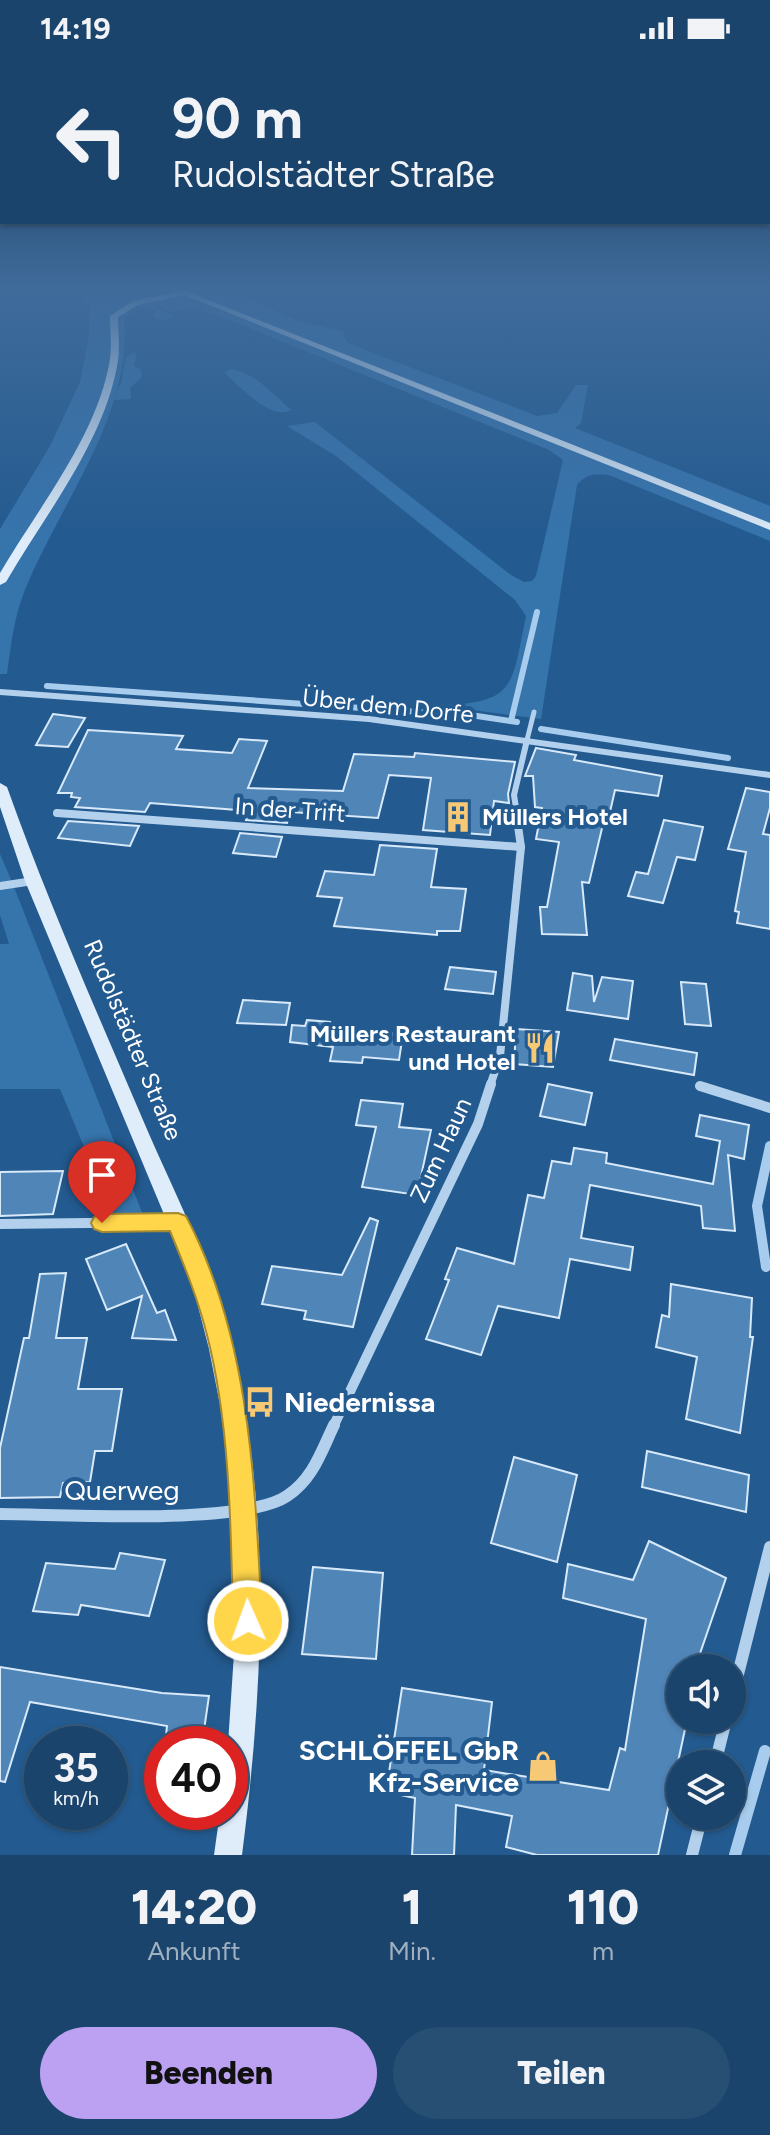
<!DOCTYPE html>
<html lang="de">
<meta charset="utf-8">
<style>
body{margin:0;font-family:Figtree,sans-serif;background:#274e73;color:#f1f3f6;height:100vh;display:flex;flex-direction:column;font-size:30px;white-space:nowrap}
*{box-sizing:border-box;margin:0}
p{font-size:26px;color:#9fb0c1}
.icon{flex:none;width:44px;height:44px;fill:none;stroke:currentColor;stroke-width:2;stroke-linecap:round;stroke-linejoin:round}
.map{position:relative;height:1799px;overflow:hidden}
.panel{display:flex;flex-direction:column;background:#1a446b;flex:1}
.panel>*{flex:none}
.hud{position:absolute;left:0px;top:0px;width:770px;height:168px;box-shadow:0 2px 6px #0004,0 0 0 2px #385c7e;background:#1a446b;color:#f1f3f6;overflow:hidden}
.fabs{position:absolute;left:666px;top:1598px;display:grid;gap:16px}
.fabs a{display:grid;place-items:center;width:80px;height:80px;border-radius:50%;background:#1a446b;box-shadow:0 2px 6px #0004,0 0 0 2px #385c7e;font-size:40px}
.speed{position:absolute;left:24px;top:1670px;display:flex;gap:16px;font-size:40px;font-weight:700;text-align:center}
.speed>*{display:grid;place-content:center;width:104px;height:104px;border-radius:50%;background:#1a446b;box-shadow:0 2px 6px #0004,0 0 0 2px #385c7e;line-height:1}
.speed small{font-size:20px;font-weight:400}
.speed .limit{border:12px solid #d22;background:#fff;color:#111}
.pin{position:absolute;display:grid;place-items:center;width:68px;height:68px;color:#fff;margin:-82px -34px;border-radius:50% 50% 50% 0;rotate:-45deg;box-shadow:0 0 8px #0007}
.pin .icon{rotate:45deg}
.me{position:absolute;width:88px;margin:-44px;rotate:358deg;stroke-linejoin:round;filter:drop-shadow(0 0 6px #0008)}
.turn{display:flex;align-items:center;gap:28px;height:168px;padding:0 40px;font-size:36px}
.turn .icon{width:104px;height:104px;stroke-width:2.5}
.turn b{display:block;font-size:56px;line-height:68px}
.eta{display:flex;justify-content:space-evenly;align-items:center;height:136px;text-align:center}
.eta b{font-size:48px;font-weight:800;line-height:56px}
.button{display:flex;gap:16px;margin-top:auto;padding:16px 40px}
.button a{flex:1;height:92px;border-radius:48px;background:#bca0f2;color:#111;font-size:32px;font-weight:800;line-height:92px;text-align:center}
.button a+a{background:#274e73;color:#f1f3f6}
.status{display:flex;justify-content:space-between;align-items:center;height:56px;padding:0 40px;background:#1a446b;direction:ltr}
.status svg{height:22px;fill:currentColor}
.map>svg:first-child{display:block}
.green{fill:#3674ac}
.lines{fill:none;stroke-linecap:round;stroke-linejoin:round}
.stream-far2{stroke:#a7cced;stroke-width:6}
.stream-far1{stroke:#a7cced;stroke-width:10}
.stream{stroke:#a7cced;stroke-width:12}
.building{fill:#5085b8;stroke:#d8e9f9;stroke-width:2}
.lane{stroke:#b3d1ec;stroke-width:5}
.street-far3{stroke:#b3d1ec;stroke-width:6}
.street-far2{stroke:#b3d1ec;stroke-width:8}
.street-far1{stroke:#b3d1ec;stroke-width:10}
.street{stroke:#b3d1ec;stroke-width:12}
.secondary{fill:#dfecf9;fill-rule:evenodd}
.route{fill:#ffd54a;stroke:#a68a30;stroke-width:2}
.labels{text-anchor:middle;stroke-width:8;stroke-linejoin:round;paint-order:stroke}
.street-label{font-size:24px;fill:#fff;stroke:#235a8f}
.poi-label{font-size:24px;font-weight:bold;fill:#fff;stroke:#235a8f;text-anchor:start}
.near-poi-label{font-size:28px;font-weight:bold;fill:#fff;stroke:#235a8f;text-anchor:start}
.near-street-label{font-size:28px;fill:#fff;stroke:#235a8f}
</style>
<div class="status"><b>14:19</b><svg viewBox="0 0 49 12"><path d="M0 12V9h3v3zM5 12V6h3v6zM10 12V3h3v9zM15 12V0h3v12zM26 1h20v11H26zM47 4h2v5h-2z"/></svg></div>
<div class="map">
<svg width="770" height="1799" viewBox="0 0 770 1799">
<rect width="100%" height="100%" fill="#235a8f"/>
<g class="green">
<path d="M78,232H224L299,265L344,276L343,279L347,286L363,293L537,360L557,357L576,329H588L581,367L575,372L770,450V485L609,419C594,418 587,417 577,429L541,663L434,649C516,648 511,633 526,560L515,544L336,400L287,370L315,366L511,519L524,526L532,525L536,520L563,404L549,394L227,263L192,251L170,256L156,248L153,249L174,261L165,264L154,262L156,255L143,251L124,261C133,359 60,447 25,534C14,561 11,589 7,618H0V473L50,390L80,326L89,280V249Z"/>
<path d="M132,297H137L134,309L141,314L142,321L130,332L131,343L114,344L122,323L125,303Z"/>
<path d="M230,313C253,315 274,339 291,354C271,365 239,330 224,316Z"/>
<path d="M0,798L12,826L143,1159L113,1161L60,1033H0V888H9L0,859Z"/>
</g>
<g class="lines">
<g class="stream-far2">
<path d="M47,630L477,660L517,666"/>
<path d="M511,665L537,556"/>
<path d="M541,673L728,702"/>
</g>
<path class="stream-far1" d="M766,1211L757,1150L770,1090"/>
<path class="stream" d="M735,1799L765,1695"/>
</g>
<g class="building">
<path d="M53,658L85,662L68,691L36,689Z"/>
<path d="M88,674L183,680L176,693L232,697L239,683L267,685L248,732L343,735L354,698L414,701L415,697L515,706L508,738L509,747L494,745L490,779L423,774L431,722L389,719L378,762L291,756L287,767L246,764L249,755L150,747L145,756L75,751L80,742L71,741L72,737H58Z"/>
<path d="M536,692L576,699L574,704L662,720L658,740L615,734L607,769L603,768L589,827L582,826L587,879L542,878L540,851H547L559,786L536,783L542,752L535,751L533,720H525Z"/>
<path d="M746,732L770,736V752L763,778L770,779V873L737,867L739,856L735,855L746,796L728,793Z"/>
<path d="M664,764L703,771L695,804L677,801L663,847L628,840L636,816L648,818Z"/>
<path d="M68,765L139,770L130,790L58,782Z"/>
<path d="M240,777L282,781L276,801L233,797Z"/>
<path d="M380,789L437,793L431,831L466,833L460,875H437V879L334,870L342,842L317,840L325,815L374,819Z"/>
<path d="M450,911L496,916L493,938L445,933Z"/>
<path d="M573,917L592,920L594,946L602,921L633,925L628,963L567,954Z"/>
<path d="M681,926L706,928L711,970L685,968Z"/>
<path d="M243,944L290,947L286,969L237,967Z"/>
<path d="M307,964L330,966L328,972L403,978L399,1004L363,1001L362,1007L330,1005L333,991L290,986L292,969L305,970Z"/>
<path d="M516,973L559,976L553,1011L514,1008Z"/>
<path d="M615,983L697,997L694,1019L610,1004Z"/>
<path d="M548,1028L592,1037L585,1069L540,1060Z"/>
<path d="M361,1044L403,1048L399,1071L431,1074L417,1139L362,1131L376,1071L356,1069Z"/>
<path d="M700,1059L749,1069L744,1103L728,1099L735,1175L703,1172L701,1150L590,1129L581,1182L633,1191L630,1214L570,1203L559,1262L498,1250L481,1299L426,1283L449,1224L445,1223L457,1192L514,1208L528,1139L544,1142L552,1105L571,1108L574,1092L607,1097L606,1107L713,1128L720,1085L696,1080Z"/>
<path d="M63,1115L53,1158L0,1160V1116Z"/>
<path d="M370,1162L378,1165L353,1271L304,1263L306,1255L262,1248L272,1210L342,1219Z"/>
<path d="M126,1188L157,1257L165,1254L176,1284L132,1282L142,1240L107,1254L86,1203Z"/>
<path d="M66,1217L56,1282H87L78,1333H122L112,1395H95L90,1426L63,1427L60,1441L0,1442V1392L24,1282H29L40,1218Z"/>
<path d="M671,1228L752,1242L750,1281H753L740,1377L686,1363L697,1301L656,1291L662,1259L669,1261Z"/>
<path d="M647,1395L749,1419L746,1456L642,1431Z"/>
<path d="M514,1401L577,1419L557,1506L491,1487Z"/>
<path d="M649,1485L726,1522L695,1612H680V1664H687L658,1799H537L506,1791L512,1760L456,1749L454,1799H412L415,1742L386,1736L402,1632L492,1646L484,1714L609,1734L620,1692L625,1694L646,1563L563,1542L568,1508L633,1524Z"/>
<path d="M120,1497L165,1504L149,1560L81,1549L78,1559L33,1555L46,1507L115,1513Z"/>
<path d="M313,1511L383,1517L376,1603L302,1598Z"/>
<path d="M0,1611L162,1637L209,1640L202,1688H165L167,1670L30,1646L5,1726L0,1725Z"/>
</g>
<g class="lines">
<path class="lane" d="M527,684L534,656"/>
<g class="street-far3">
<path d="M0,636L369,663L770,719"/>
<path d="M57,757L75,758"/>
<path d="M517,758L514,739L527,684"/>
</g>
<g class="street-far2">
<path d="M57,757L521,791"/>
<path d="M0,830L33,825"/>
<path d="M490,1030L500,1000L521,791L516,756"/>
</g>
<g class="street-far1">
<path d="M700,1030L770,1052"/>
<path d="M0,1168L177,1166"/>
<path d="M333,1371L478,1068L491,1028"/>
</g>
<g class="street">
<path d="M0,1458C60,1458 243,1470 287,1440C313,1423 321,1396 334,1369"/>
<path d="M732,1642L770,1491"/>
<path d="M715,1708L726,1664"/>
<path d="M692,1799L702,1760"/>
</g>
<g class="secondary">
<path d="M168,232H178L770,467V474L184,239L138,249L118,261C118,275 120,290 118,305C105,385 46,457 6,526L0,529V517C38,452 98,379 110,303C112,289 110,274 110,260L133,245L177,236Z"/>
<path d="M0,727L7,731C49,849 100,963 149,1078C170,1126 194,1174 211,1223C275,1404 266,1612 242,1799H214L220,1756H230L228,1688L235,1582V1509L231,1436L223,1364L209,1293L191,1223L25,825L0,751Z"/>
</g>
</g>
<linearGradient id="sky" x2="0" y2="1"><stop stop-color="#13324f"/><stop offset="0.48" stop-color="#3f6b9b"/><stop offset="1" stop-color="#3f6b9b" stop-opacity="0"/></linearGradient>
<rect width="770" height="484" fill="url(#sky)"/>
<path class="route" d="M178,1157L186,1160C251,1283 255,1429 262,1565L258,1575L248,1579L238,1575L233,1565C231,1474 230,1368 207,1279C198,1243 184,1209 170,1175L102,1176L94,1173L91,1167L94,1161L102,1158Z"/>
<defs>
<symbol id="building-bare" viewBox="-9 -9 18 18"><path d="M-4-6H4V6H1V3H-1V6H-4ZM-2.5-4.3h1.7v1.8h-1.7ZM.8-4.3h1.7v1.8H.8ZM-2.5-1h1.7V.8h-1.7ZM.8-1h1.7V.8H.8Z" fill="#f7c975" stroke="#235a8f" stroke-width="2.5" paint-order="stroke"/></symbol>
<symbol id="restaurant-bare" viewBox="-9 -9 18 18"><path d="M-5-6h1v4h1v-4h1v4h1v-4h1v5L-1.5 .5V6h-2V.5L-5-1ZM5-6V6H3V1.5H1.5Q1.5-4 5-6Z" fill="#f7c975" stroke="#235a8f" stroke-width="2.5" paint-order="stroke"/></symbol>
<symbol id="bus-bare" viewBox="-9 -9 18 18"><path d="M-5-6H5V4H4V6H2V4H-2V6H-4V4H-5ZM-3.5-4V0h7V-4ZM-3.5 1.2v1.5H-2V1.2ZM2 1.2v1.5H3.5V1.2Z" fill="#f7c975" stroke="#235a8f" stroke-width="2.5" paint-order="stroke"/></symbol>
<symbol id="shop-bare" viewBox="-9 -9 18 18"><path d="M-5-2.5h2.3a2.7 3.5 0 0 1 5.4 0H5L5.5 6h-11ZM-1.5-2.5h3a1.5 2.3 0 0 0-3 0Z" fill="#f7c975" stroke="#235a8f" stroke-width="2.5" paint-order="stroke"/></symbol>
</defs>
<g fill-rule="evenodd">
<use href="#building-bare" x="436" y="739" width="44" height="44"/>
<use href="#restaurant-bare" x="518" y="970" width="44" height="44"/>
<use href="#bus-bare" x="238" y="1324" width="44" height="44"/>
<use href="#shop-bare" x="521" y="1688" width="44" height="44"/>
</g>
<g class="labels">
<g class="street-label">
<text transform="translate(388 650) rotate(6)" y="8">Über dem Dorfe</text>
<text transform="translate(290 754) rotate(4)" y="8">In der Trift</text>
<text transform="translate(133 984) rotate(67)" y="8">Rudolstädter Straße</text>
<text transform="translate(441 1094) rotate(-65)" y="8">Zum Haun</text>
</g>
<g class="poi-label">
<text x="482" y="769">Müllers Hotel</text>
<text x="516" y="986" text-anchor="end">Müllers Restaurant<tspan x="516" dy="28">und Hotel</tspan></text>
</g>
<g class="near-poi-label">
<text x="284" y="1356">Niedernissa</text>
<text x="519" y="1704" text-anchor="end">SCHLÖFFEL GbR<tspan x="519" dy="32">Kfz-Service</tspan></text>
</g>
<g class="near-street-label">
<text x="122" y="1444">Querweg</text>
</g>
</g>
</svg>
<div class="fabs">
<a><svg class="icon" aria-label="sound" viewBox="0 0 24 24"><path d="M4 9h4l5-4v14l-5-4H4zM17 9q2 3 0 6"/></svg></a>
<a><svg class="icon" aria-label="layers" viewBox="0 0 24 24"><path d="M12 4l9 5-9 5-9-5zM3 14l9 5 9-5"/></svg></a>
</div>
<div class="speed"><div>35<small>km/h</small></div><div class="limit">40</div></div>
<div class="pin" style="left:102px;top:1167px;background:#d93025"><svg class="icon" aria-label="arrive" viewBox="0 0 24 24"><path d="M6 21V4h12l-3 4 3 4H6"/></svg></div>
<svg class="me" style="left:248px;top:1565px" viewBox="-20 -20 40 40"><circle r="17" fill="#ffd54a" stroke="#fff" stroke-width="3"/><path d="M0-11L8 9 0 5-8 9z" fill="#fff"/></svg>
<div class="hud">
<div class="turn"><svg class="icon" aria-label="left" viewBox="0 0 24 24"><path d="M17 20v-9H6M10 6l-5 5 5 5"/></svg><div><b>90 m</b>Rudolstädter Straße</div></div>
</div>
</div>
<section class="panel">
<div class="eta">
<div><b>14:20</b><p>Ankunft</p></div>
<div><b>1</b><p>Min.</p></div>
<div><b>110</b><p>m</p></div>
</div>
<div class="button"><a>Beenden</a><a>Teilen</a></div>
</section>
